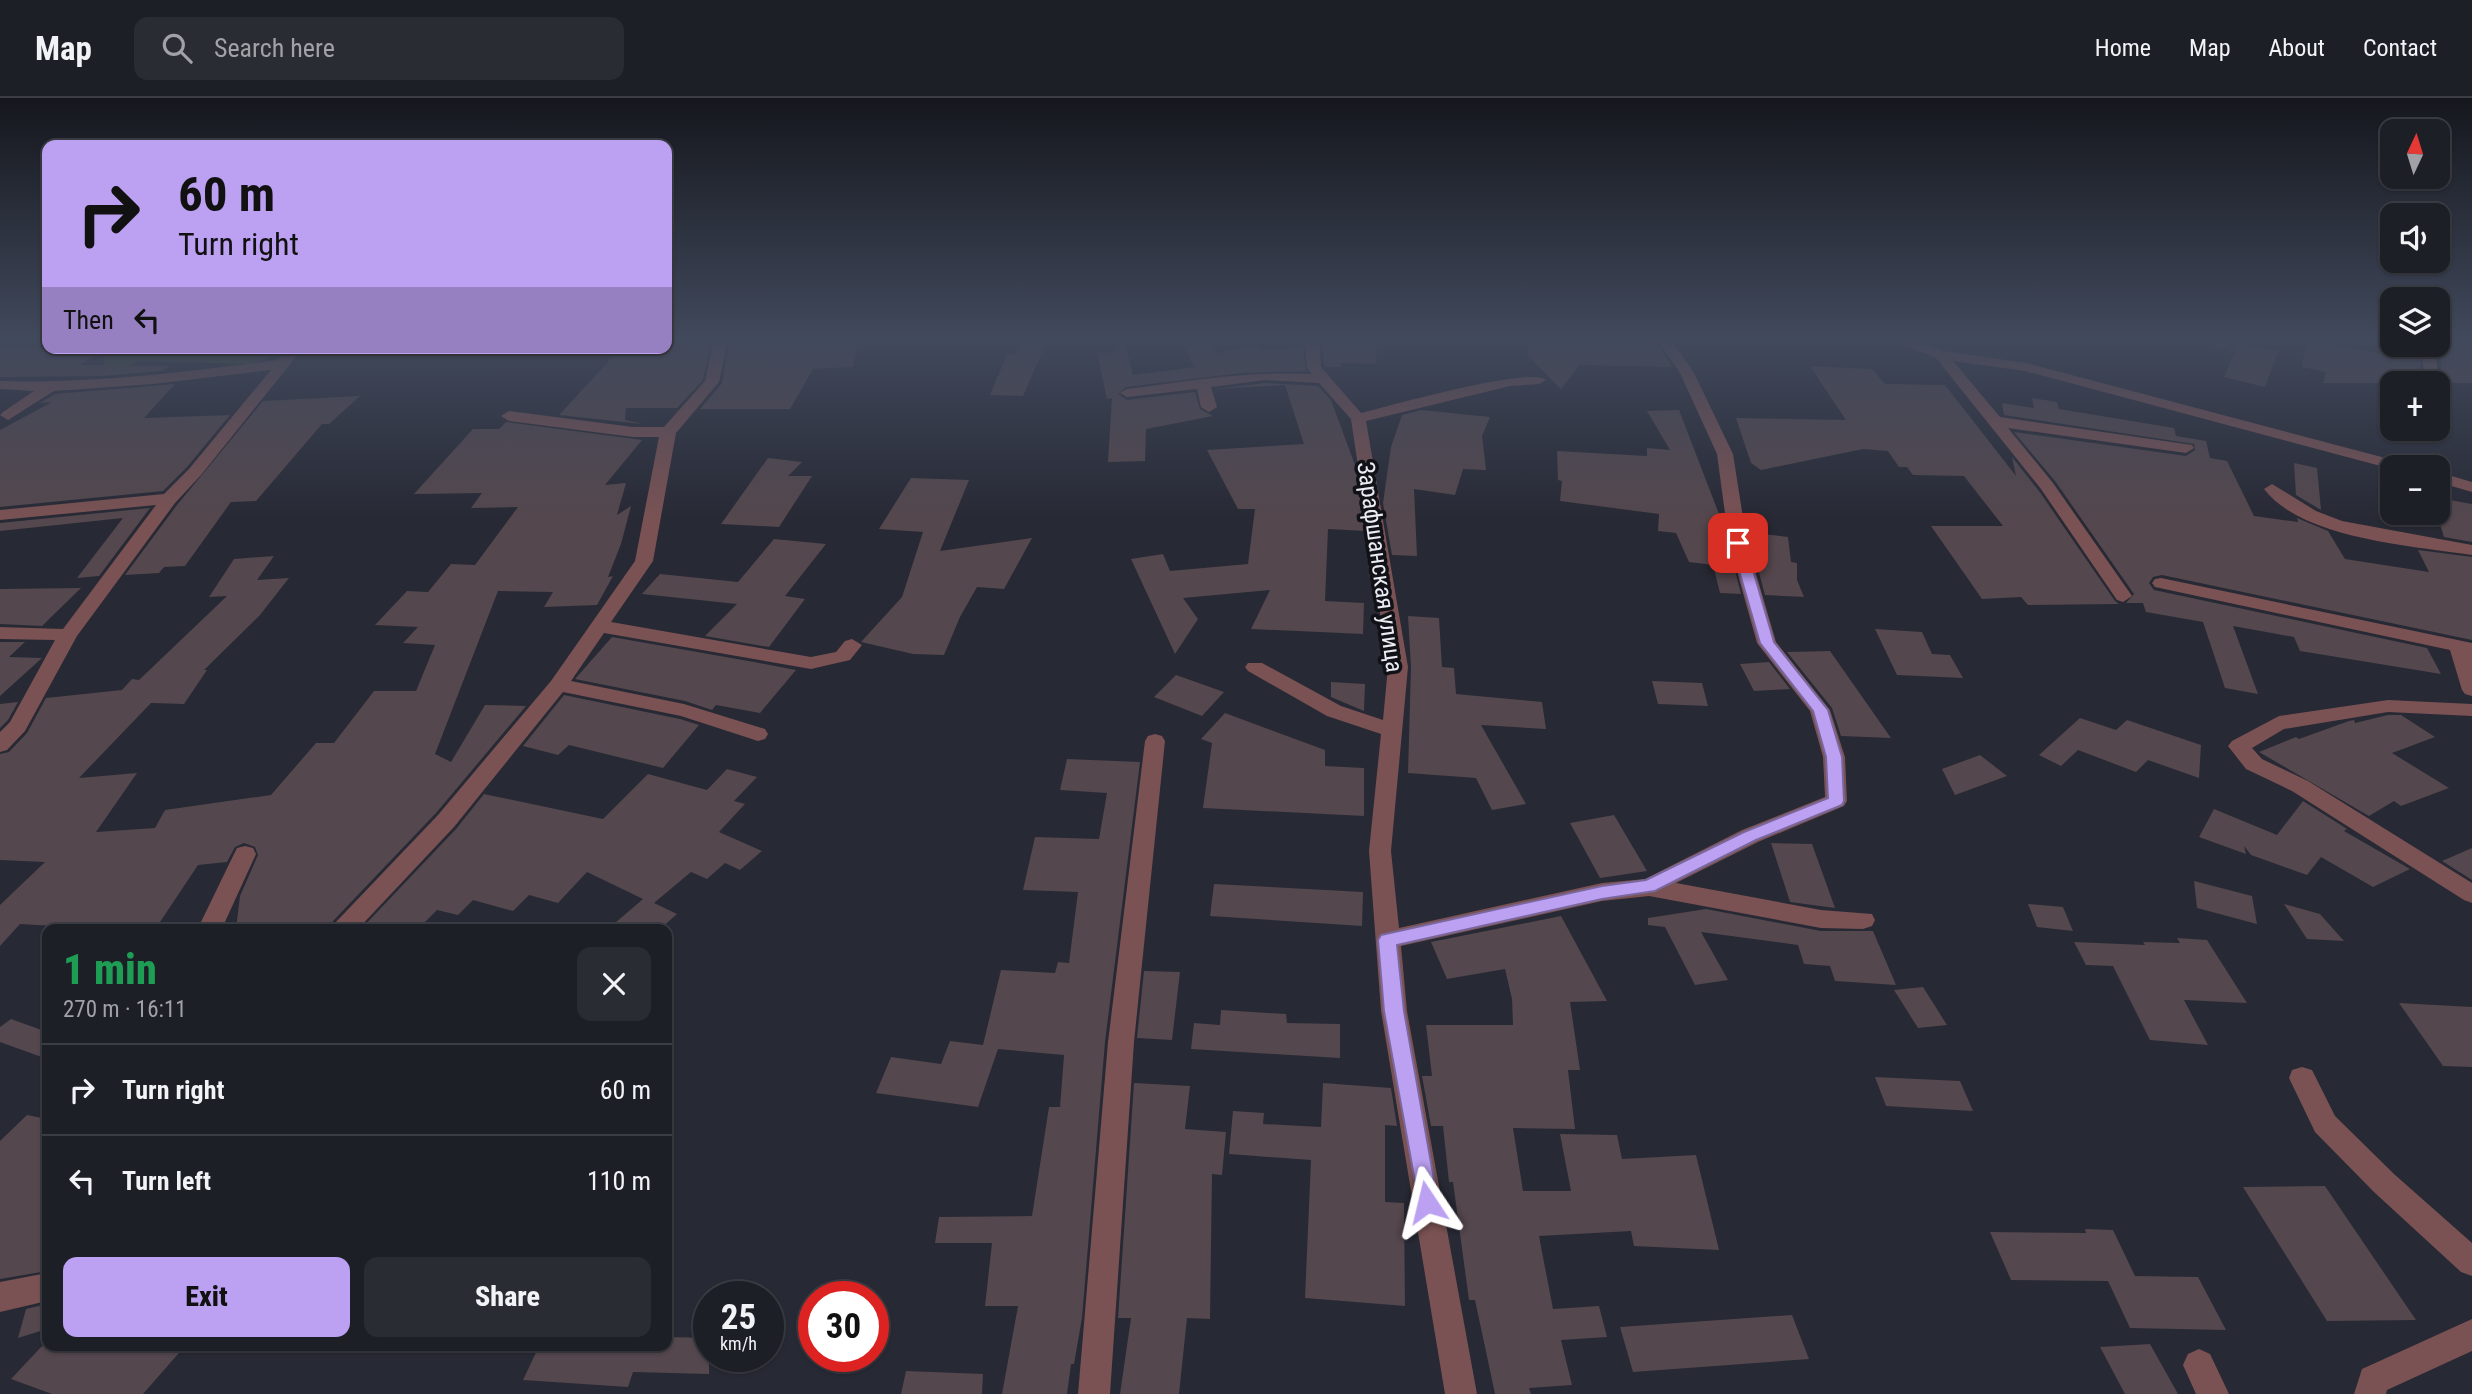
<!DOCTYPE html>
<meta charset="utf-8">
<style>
body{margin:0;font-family:"Roboto Condensed",sans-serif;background:#2a2c33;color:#f1f3f6;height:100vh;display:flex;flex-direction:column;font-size:26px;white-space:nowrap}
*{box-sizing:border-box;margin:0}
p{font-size:23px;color:#a0a2a7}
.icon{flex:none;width:38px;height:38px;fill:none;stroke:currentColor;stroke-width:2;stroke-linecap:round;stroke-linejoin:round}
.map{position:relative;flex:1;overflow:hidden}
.drawer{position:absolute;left:42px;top:826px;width:630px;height:427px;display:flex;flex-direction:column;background:#1d1f27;border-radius:14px;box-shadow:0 2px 5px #0004,0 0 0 2px #3b3d44}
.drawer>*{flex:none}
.banner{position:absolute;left:42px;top:42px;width:630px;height:214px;border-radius:14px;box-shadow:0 2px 5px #0004,0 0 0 2px #3b3d44;background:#bca0f2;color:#111;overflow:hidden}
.needle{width:46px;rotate:4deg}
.buttons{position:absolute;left:2380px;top:21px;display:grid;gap:14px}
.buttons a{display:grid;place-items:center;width:70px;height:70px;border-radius:14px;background:#1d1f27;box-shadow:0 2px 5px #0004,0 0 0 2px #3b3d44;font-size:35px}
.speed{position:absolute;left:693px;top:1183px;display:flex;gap:14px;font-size:35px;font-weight:700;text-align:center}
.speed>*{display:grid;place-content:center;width:91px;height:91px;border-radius:50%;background:#1d1f27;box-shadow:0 2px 5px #0004,0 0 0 2px #3b3d44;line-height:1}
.speed small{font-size:18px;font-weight:400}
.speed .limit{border:10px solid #d22;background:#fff;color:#111}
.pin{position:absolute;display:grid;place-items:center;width:60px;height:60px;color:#fff;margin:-30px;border-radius:14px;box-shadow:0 4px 10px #0006}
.me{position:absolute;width:77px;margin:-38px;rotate:350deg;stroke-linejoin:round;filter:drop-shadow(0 0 5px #0008)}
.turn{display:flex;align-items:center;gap:24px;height:147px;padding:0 21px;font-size:32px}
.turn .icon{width:91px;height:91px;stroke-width:2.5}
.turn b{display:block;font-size:49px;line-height:60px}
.then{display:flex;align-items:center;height:66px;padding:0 21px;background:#0003;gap:14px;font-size:26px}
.round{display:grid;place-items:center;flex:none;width:74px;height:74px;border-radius:14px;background:#2a2c33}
.overview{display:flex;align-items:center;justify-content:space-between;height:119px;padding:0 21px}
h1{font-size:42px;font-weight:800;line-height:52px;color:#1e9e55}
.cta{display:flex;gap:14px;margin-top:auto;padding:14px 21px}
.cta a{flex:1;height:80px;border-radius:14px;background:#bca0f2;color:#111;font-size:28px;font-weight:800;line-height:80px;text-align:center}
.cta a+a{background:#2a2c33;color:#f1f3f6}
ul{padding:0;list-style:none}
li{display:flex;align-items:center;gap:21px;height:91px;padding:0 21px;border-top:2px solid #3b3d44}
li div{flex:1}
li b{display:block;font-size:26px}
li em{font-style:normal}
header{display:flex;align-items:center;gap:42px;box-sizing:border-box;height:98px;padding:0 35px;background:#1d1f27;border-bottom:2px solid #3b3d44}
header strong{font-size:33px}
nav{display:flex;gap:38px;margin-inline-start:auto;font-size:24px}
.search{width:490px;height:63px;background:#2a2c33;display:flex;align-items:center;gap:18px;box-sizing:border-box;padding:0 24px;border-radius:14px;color:#a0a2a7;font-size:26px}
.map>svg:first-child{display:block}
.green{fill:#404c34}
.building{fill:#54474d}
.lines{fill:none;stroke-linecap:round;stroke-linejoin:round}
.minor{fill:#7a5253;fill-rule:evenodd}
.route{fill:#bca0f2;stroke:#7a689d;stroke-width:2}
.labels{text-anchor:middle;stroke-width:7;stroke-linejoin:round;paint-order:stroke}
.street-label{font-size:24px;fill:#ebecf4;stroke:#111217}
</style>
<header>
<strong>Map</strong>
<div class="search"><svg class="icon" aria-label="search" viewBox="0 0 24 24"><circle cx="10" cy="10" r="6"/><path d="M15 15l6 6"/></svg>Search here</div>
<nav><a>Home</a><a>Map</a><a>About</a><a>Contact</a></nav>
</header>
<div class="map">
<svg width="2472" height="1296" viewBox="0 0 2472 1296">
<rect width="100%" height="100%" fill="#272934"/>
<path class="green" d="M119,250H280L264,262L247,266L138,263L125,270L105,269L102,261Z"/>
<g class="building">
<path d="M667,241H700L698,245L711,244L703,282L677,310H626L625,322L643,326L559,317L621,250H667Z"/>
<path d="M813,241H858L853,269L813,271L790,311H700L722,285L730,243Z"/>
<path d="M1023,241H1048L1023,298L990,297L1007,256H1016Z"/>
<path d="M1117,241H1124L1133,277L1194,269L1184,248L1211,245L1216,255L1257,248L1260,252L1303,250L1306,273L1241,275L1126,289L1118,296L1127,302L1195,294L1200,311L1213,318L1146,331L1145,363L1108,364L1112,300L1107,301L1097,255L1116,254Z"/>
<path d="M1322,241H1377L1376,266L1341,265V269H1324Z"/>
<path d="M1528,241H1655L1672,269L1577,267L1579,268L1561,291L1528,258Z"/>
<path d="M2307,241L2382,256L2383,247H2419L2422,285H2323L2326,274L2302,269Z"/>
<path d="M2439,241H2472V285H2442Z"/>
<path d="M2238,245L2278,253L2265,289L2224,279Z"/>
<path d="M0,250H106L80,267L170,268L162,273L104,278L0,279Z"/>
<path d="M1810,268L1872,271L1885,286L1945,287L2016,378L2012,359L2039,393L2115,503L2119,506L2028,507L2021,499L1982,501L1931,428H2003L1964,378L1913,377L1907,369H1899L1888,353L1863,351L1761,372L1751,365L1736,320L1846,322Z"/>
<path d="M1265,285L1318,288L1331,302L1355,367L1365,433L1328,431L1325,503L1364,505L1363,536L1251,531L1270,492L1183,500L1198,521L1175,556L1131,461L1163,456L1170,473L1248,466L1255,411H1238L1207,352L1304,346L1285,287L1214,291Z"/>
<path d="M175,286L144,320L230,317L187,369L163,393L0,409V332L52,304L40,305L55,296Z"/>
<path d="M360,298L329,326H322L256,403L231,404L185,468L164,469L159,475L125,477L177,407L263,303Z"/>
<path d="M2032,300L2057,304L2059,311L2174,330L2176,338L2206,343L2210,360L2227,363L2254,418L2298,424L2297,420L2328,433L2345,461L2429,474L2418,452L2472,459V542L2162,477L2153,479L2149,485L2154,492L2427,550L2441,576L2300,553L2294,539L2233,528L2258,596L2225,590L2203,524L2146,514L2143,505H2126L2134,496L2055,383L2014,334L2186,358L2195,352L2194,346L2004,317L2002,305L2034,310Z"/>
<path d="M1421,312L1490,319L1482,338L1486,372L1463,371L1455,397L1414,391L1417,458L1392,457L1383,405L1391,349L1402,317Z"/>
<path d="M1679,312L1724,429L1741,496L1720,495L1713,467L1689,464L1676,435L1658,433L1659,416L1560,403L1562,383L1558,382L1557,353L1647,358V350L1670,352L1647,313Z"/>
<path d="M506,324L642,342L605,387L626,385L617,417L631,408L621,446L608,479L613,478L597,507L544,509L553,494L498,493L435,656L451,664L485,607L526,608L436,715L333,823L329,831H236L240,798L258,757L255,749L244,745L235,749L227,764L198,767L160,824L91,830L20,826L0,848V807L45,764L0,762V656L9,654L27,635L46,600L122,592L132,581L139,582L227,498L209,499L234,461L274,458L257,482L289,480L260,517L204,572H207L184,606L151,605L79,680L137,675L96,734L155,730L165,712L271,697L316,645H334L374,593H416L435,547L403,545L418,529L375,527L407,493L428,494L451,466L475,467L518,409L471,410L482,395L414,396L473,331H499Z"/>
<path d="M768,360L802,364L788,378H812L779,429L721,426Z"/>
<path d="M2294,365L2317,370L2321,412L2296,397Z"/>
<path d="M911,380L969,382L940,453L1032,440L1004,491L977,489L960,519L944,557L913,556L861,544L902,499L923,434L879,431Z"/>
<path d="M2438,400L2472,406V444L2444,439L2438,420Z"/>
<path d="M150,410L99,478L77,480L123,420L0,433V425Z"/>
<path d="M1748,434L1788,439L1791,464L1797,465V482L1804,499L1765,497Z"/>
<path d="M774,441L826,446L785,498L805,501L769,549L705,538L737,506L642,496L660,476L738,484Z"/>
<path d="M81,490L42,528L0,526V491Z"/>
<path d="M1408,518L1439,520L1442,569L1454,570L1456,596L1542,604L1546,631L1481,627L1526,706L1492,712L1476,680L1408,675L1411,569Z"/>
<path d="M1875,531L1922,534L1932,556L1950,557L1963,580L1897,577Z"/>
<path d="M612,539L754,564L796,572L760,615L716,607L712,612L685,603L575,581Z"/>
<path d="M0,544H25L9,559L42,560L0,598Z"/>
<path d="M1830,553L1891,640L1841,638L1832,610L1787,554Z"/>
<path d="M1769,564L1790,591L1754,593L1740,566Z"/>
<path d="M1176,577L1224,594L1202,618L1154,599Z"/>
<path d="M1652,583L1702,585L1708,608L1658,606Z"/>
<path d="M1331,584L1365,586L1364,613L1331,599Z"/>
<path d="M564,597L680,621L699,627L663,670L569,647L558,657L523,648Z"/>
<path d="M18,604L8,622L0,630V606Z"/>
<path d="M1225,615L1325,652V668L1364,670V718L1203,710L1212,645L1201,641Z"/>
<path d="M2388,617H2401L2435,639L2392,655L2449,690L2401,708L2394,703L2369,718L2259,654L2296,639L2299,641L2349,623L2354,622L2355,625Z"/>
<path d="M2080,620L2116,632L2127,622L2201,647L2199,680L2148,662L2136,674L2078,652L2061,668L2039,657Z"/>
<path d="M1980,657L2007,678L1955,697L1942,671Z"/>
<path d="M1067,661L1140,664L1105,944L1082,1220L1074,1266H1071L1067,1296H1002L1018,1208H985L992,1145H935L939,1119L1032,1118L1049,1009H1060L1064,957L998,951L978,1009L876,995L891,959L941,966L950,943L983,947L1001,872L1055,875L1058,864L1069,865L1078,794L1023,792L1035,739L1099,741L1107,695L1060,692Z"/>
<path d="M727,671L757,679L734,703L745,706L719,734L762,753L740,772L725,765L707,781L691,774L654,805L677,816L660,831H608L643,801L587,774L558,805L529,797L513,813L473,802L458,817L437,812L418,831H361L456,731L484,696L603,721L648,676L707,692Z"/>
<path d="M2303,703L2347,731L2344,733L2410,771L2373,789L2321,759L2307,777L2251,757L2244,748L2246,756L2199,739L2214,711L2277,737Z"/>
<path d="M1614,717L1647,773L1600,780L1570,725Z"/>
<path d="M1771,745L1812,746L1835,810L1790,804Z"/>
<path d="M2472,750V782L2442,763Z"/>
<path d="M2194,783L2252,798L2257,826L2197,810Z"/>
<path d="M1214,786L1363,794L1362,828L1210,818Z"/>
<path d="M2028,806L2063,809L2073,833L2037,829Z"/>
<path d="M2284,806L2320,816L2344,843L2307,841Z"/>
<path d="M1706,811L1821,833H1873L1896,887L1835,883L1830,868L1804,866L1798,847L1701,834L1728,882L1695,887L1665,829L1648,827V820Z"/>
<path d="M1561,818L1607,903L1570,904L1580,972H1568L1575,1031L1513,1030L1523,1093H1571L1560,1036L1617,1037L1622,1061L1696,1057L1719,1152L1634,1148L1631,1133L1539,1138L1553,1211L1599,1208L1607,1239L1561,1242L1572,1287L1529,1290L1531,1296H1495L1475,1202H1469L1453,1084H1449L1443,1028H1431L1422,978H1432L1426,927H1513L1512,901L1505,871L1447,881L1431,844Z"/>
<path d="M2177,840L2207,842L2247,905L2184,902L2208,947L2150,942L2113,868L2086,867L2074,844L2145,847L2143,844L2180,845Z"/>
<path d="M1144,873L1180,874L1172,942L1137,940Z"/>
<path d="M1923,889L1947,927L1918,930L1894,892Z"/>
<path d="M2399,905L2472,909V969L2443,968Z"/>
<path d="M1221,912L1286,916L1287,925L1340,926V960L1191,951L1194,925L1220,927Z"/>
<path d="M11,921L47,934V961L0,944V929Z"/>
<path d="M1875,979L1960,983L1973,1013L1886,1008Z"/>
<path d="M1134,985L1190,988L1185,1031L1226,1034L1222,1077L1212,1076L1210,1221L1187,1220L1179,1296H1120L1131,1220H1118Z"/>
<path d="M1323,985L1391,990L1397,1028L1385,1027V1104L1404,1105L1405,1208L1305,1200L1311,1062L1229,1056L1233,1013L1264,1015L1263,1026L1321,1029Z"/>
<path d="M27,1017L47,1021V1173L0,1181V1043Z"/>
<path d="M2325,1088L2416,1222L2327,1223L2243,1089Z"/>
<path d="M2085,1131L2113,1132L2135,1178L2198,1179L2226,1232L2130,1230L2108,1183L2011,1182L1990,1134L2086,1135Z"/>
<path d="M47,1206V1231L18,1240L26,1211Z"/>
<path d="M1792,1217L1809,1261L1633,1274L1620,1229Z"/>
<path d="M667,1239L709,1240V1276L633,1274L628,1289L523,1282L539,1248H667Z"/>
<path d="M2150,1246L2178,1296H2125L2100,1249Z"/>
<path d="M42,1248H185L143,1296H52L11,1281Z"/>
<path d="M906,1273L983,1276L982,1296H901Z"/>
</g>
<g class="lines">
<g class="minor">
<path d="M714,241H728L719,284L676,335L653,463L611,524L811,559L836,554L845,543L852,541L862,547L850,562L811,571L604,535L571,583L684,606L765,631L768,636L765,641L758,643L681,618L563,594L454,729L358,831H332L335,825L438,717L551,583L635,463L659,339H633L509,323L501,318L509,313L633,329H664L705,283Z"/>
<path d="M1305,241H1319L1321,269L1361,315C1389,308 1531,268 1546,282L1539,286L1510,288L1366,323L1408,569L1391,753L1399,830L1602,785L1645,781L1742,732L1825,699L1823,659L1810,613L1757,545L1729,445L1717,356L1680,275L1657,241H1671L1694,275L1733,356L1747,445L1776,544L1830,612L1845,659L1847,703L1844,708L1758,744L1676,785L1821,812L1872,816L1875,822L1872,828L1863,831L1821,830L1649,798L1602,803L1401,848L1407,913L1477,1296H1445L1381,913L1369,753L1381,636L1327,618L1248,573L1245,569L1248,565H1262L1341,608L1383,622L1388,569L1351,321L1319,285L1265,282L1211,289L1217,309L1209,314L1201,309L1197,291L1127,299L1120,295L1127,291C1189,283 1248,273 1312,276L1307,270Z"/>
<path d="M1890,241H1910L1944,253L2026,265L2408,366L2410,369L2392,371L2025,273L1953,263L2000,319L2192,347L2194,350L2186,355L2008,330L2053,385L2132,498L2123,504L2117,502L2041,391L1936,260Z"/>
<path d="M2216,241H2230L2225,250L2220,251L2213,247Z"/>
<path d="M2421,247H2435L2439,285L2438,287L2425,285Z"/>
<path d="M288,250H303L201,377L175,405L77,538L25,633L7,652L0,654V634L10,624L55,542L0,541V529L63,531L156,407L0,422V412L164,396L189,371L271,272L153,286L54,293L8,322L0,317L3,314L34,293L0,291V283C93,286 186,274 278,262Z"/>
<path d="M2438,374L2472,384V394L2438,384Z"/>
<path d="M2272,386L2316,413L2342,423L2472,447V457C2413,448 2302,441 2264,391Z"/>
<path d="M2161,480L2472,545V598L2465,596L2462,592L2450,552L2155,489L2152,485L2155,481Z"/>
<path d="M2388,602L2472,606V618L2388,614L2284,631L2252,650L2262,661L2308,683L2472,785V805L2464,802L2292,693L2246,671L2228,648L2232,643L2279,618Z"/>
<path d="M1155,636L1162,638L1165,643L1134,944L1110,1296H1078L1108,944L1145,643L1148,638Z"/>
<path d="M245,748L253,750L256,756L224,826L225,831H201L200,826L234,756L237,750Z"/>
<path d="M2302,969L2312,972L2335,1018L2394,1076L2472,1145V1178L2461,1174L2374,1094L2315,1034L2289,980L2292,972Z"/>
<path d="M47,1175V1203L0,1214V1184Z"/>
<path d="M2472,1221V1253L2387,1292L2386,1296H2354L2362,1271Z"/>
<path d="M2199,1251L2210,1256L2229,1296H2196L2183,1267L2188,1256Z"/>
</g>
</g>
<linearGradient id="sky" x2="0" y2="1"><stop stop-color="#15171d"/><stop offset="0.57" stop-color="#41495c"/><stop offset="1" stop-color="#41495c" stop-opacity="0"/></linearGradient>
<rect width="2472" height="422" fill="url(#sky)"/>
<path class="route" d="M1738,441L1745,445L1774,544L1828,612L1842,659L1844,703L1842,707L1756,742L1655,793L1602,801L1397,847L1404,913L1438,1104L1435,1111L1427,1114L1420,1111L1384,913L1378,842L1381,837L1602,788L1646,782L1744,734L1828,700L1826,659L1813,613L1760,545L1731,445Z"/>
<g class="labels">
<g class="street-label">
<text transform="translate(1380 469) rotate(82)" y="8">Зарафшанская улица</text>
</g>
</g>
</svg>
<div class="buttons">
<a><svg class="needle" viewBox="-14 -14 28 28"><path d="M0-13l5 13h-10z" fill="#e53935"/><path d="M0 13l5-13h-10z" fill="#a0a2a7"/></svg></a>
<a><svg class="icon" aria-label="sound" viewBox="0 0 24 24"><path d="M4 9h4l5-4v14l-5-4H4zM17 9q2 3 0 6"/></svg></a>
<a><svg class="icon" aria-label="layers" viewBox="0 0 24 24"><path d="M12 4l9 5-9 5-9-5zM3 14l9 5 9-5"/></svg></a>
<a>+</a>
<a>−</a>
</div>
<div class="speed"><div>25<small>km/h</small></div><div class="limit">30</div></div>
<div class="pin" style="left:1738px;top:445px;background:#d93025"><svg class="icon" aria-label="arrive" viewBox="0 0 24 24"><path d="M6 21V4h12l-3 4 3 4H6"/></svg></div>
<svg class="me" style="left:1427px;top:1104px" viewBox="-20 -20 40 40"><path d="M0-17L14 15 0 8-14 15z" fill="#bca0f2" stroke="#fff" stroke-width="4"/></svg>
<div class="banner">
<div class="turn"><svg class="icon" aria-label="right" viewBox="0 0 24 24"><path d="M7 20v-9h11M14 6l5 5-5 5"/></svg><div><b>60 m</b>Turn right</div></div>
<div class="then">Then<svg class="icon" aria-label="left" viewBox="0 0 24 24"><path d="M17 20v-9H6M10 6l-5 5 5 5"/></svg></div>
</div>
<section class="drawer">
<div class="overview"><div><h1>1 min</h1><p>270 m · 16:11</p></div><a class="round"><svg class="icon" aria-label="close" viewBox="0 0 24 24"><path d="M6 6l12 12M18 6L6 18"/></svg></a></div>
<ul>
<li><svg class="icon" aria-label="right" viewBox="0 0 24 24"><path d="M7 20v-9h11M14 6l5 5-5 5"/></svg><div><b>Turn right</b></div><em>60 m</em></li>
<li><svg class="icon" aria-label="left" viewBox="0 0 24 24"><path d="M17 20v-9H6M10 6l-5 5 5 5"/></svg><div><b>Turn left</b></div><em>110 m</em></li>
</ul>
<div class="cta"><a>Exit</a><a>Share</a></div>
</section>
</div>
